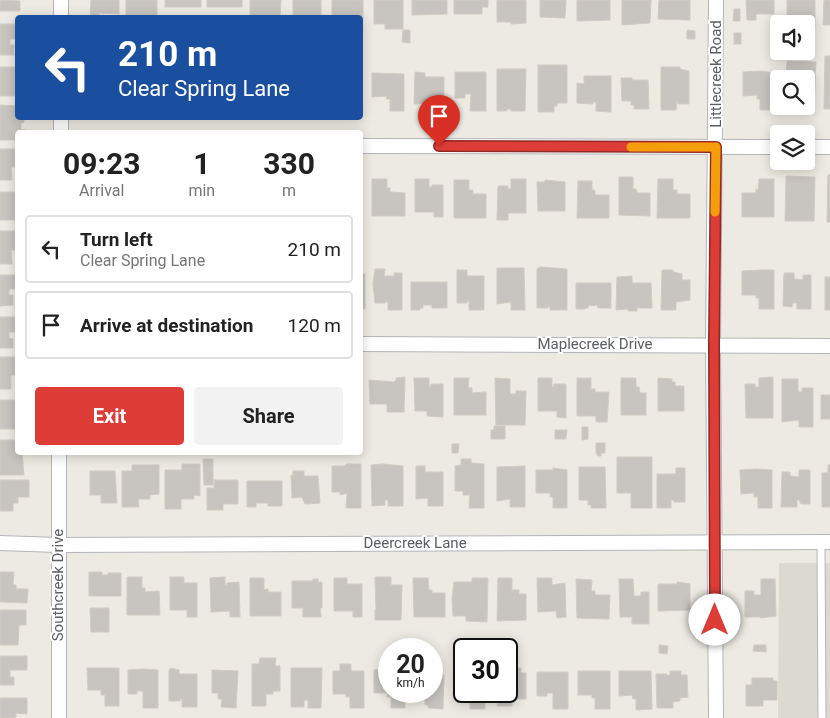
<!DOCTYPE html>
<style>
body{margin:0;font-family:Roboto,sans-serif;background:#f2f2f2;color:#222;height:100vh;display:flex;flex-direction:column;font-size:19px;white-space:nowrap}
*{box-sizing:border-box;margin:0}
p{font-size:16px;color:#767676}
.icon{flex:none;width:28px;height:28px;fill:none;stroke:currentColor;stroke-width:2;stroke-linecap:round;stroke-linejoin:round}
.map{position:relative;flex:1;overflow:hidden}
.side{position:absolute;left:15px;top:130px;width:348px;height:325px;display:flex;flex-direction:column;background:#fff;border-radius:5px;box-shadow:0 2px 12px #0003}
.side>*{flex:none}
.hud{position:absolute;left:15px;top:15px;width:348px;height:105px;border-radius:5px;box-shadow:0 2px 12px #0003;background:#1a4fa0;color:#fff;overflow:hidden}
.tools{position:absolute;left:770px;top:15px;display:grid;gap:10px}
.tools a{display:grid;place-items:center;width:45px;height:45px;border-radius:5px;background:#fff;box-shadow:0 2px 12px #0003;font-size:25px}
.speed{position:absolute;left:378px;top:638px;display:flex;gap:10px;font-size:25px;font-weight:700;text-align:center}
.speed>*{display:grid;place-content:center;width:65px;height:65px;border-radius:50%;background:#fff;box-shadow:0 2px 12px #0003;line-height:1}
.speed small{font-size:12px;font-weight:400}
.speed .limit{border:2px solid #111;border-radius:8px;background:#fff;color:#111}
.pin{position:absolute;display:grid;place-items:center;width:42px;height:42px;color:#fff;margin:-51px -21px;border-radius:50% 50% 50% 0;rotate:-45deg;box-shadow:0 0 5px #0007}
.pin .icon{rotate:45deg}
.me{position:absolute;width:55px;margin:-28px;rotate:0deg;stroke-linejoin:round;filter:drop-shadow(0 0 4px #0008)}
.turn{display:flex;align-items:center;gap:18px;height:105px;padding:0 20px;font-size:22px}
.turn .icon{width:65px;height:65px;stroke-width:2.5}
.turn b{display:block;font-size:35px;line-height:42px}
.eta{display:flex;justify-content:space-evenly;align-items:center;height:85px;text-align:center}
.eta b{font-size:30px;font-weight:700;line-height:35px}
.primary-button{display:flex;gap:10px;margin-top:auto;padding:10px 20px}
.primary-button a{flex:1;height:58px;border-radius:5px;background:#de3d37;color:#fff;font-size:20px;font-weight:700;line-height:58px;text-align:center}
.primary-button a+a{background:#f2f2f2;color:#222}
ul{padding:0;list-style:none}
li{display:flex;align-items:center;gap:15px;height:68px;margin:0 10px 8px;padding:0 10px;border:2px solid #e0e0e0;border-radius:5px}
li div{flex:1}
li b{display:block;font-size:19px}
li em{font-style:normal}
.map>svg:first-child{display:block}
.education{fill:#dcd9d1}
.building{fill:#c8c4c0;stroke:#d1cbc1}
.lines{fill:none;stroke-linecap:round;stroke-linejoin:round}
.lane-casing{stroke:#b3b5b9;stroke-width:9}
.street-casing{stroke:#b3b5b9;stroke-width:16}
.lane{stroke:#fff;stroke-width:7}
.street{stroke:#fff;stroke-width:14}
.route-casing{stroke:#902824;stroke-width:12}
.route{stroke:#de3d37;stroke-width:9}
.slow{stroke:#f59e0b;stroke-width:9}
.labels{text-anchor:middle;stroke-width:4;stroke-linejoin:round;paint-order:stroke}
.street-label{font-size:15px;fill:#5b5e62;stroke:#fff}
</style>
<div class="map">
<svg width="830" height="718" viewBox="0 0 830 718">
<rect width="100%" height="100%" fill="#eceae2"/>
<path class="education" d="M779,563H830V718H778Z"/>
<g class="building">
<path d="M0,0L20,1V11H0Z"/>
<path d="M91,0H119V14L99,13V18H90Z"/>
<rect x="126" y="0" width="31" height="18"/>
<rect x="165" y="0" width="36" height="7"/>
<rect x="207" y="0" width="35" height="7"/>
<path d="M250,0H281L280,18H250Z"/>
<rect x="293" y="0" width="28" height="18"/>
<path d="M332,0H363V19H360V18H332Z"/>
<path d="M374,0H403V29H385V24H374Z"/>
<path d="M412,0H447V14L412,15Z"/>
<path d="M454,0H488V7H482V14H454Z"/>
<path d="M497,0H526V23L511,24V22H497Z"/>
<path d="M540,0H566L565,18L540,17Z"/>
<path d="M577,0H610V20L577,21Z"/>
<path d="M622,0H651L650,23L622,25Z"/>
<path d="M659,0H690V20L658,19Z"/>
<path d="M746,0H774V14H756V20H747Z"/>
<path d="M787,0H815V28H806V24H787Z"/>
<path d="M824,0H830V25H823Z"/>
<path d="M734,9H740V21H733Z"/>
<path d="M0,24H18V39H10V45H14V55H0Z"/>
<path d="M403,30H410V43L402,42Z"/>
<path d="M687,30L695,31V39H687Z"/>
<rect x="734" y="33" width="7" height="11"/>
<path d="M825,56H830V109H824Z"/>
<path d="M787,61L816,62L814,109H786V106H806V79H786Z"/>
<path d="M538,65H567V103H557V106H554V112H538Z"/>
<rect x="0" y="67" width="18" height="29"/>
<path d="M661,67H680V69L689,71V104H678V101L677,102L676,110H661Z"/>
<path d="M497,69H526L525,111H511V109H507V111H497Z"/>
<path d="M762,71L774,73V110H760V99H757V95L743,96V72Z"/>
<path d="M415,72L425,73V77H444V112L428,111V103L414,104Z"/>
<path d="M455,72H486V111H470L471,94H465V98H455Z"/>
<path d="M372,73L404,74V111H390V99H386L387,96L372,97Z"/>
<path d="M584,76H611V112L596,111V102H593V104L577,103V83L584,84Z"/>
<path d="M621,78H632V80H648L649,109H634V105H631V101H622Z"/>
<path d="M0,105L18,106V118H25L23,123H21V130H26V132H18V140H0Z"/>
<path d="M0,149H18V163H15V167H11L12,180H0Z"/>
<path d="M828,175H830V222H827Z"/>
<path d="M786,176L815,177L814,221H785Z"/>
<path d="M619,177H633V189H636L637,193H650V216L619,215Z"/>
<path d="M372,179H387V188H390V192L405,193V216H372Z"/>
<path d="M415,179H429V187H432V185H443V217H434V212H415Z"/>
<path d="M511,179H526V213H508V220H497L498,186H508V189H511Z"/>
<path d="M658,179H673V190H677V194H690V218H657Z"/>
<path d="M759,179H774V217H742V193H756V189L758,190Z"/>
<path d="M454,180H469V190H473V194H486V218H454Z"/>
<path d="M545,180L565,182V211H538L537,182H545Z"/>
<path d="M578,181H592V190H595V195H609V218H577Z"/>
<rect x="0" y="192" width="18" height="28"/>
<path d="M0,231H18V246H16V250H11L12,264H0Z"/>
<path d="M540,267L567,269V310H550V306H548V308H537V269Z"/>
<path d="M497,268H524L525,310H511V302L497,304Z"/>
<path d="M375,269H385L384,276H394V273H402V310H388V302H385V303H375L373,284Z"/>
<path d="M457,270H467V276H484V310H469V301H467V303H457Z"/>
<path d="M662,270H673V272L682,274V280H690V300L676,302V310H661Z"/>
<path d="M762,270H774V309H759V298H756V295H742V271Z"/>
<path d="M784,273H794V279L803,280V275H811V309H797V303H793L792,307L783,306Z"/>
<rect x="360" y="274" width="5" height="35"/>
<path d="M0,275H18V289H9V295H13V305L0,306Z"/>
<path d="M632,276V283H651L652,308H637V311H628V309L616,310L617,277Z"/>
<rect x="825" y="277" width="5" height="33"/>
<path d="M411,282H447V308H432V305H423V308H420V310H411Z"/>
<path d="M576,283H611V308H598L597,305L588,306V308H585V309H576Z"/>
<path d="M0,317H18V332H9V338L13,339V348H0Z"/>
<path d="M0,357H18V371H15V375H11V389H0Z"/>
<path d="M405,377L404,412H387V404H370L369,380L394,382L396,380V378Z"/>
<path d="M773,377V418H746L745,384H755V387H759V378Z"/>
<path d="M414,378H429V387H431V384H443V417L427,416V411H415Z"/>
<path d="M454,378H469L468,388H472V393L486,392V415H454Z"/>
<path d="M495,378L510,379V394H516V391H526L525,425H496Z"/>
<path d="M538,378H552V387H554V384H566V418L557,417V411H538Z"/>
<path d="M577,378H591V389H595V392H609L607,422H596V416H577Z"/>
<path d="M621,378H636V387H639L640,393H646V415H621Z"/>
<path d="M658,378L672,379V382H675V386H684V411H658Z"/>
<path d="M782,379H798V392H802V388H813V427H799V420L782,422Z"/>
<rect x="821" y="395" width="9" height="24"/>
<rect x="0" y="400" width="18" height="29"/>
<path d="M494,426H505V439H491V430H494Z"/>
<path d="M582,427H588V439L582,440Z"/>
<path d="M555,430H567L566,439H555Z"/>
<path d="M0,440H18V452H25L22,453L24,475H0Z"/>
<path d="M596,443H605V453H601V456H598L596,453Z"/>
<path d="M452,444H459L458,453H452Z"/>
<path d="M617,457H652V508H631V493H617Z"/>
<path d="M203,459H213V485H204Z"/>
<path d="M461,459H471V463L484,464V508H469L470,490L469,495H463V491H455V466L461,465Z"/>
<path d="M182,464H200V496L194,495V499H181V509H165V470H182Z"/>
<path d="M346,464H361V508H346L347,493L340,495V492H332V466H346Z"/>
<path d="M383,464L403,466V506H388V500H385V505L372,506L371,465Z"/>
<path d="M132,465H159V494L150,495V499H138L139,507H122V471H132Z"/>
<path d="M828,465H830V507H822V473H828Z"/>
<path d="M416,466H425V472H443V506H428V498L416,499Z"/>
<path d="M525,466V507H510V499L497,501V467Z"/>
<path d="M579,467H605L606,508H591V505H588V500H579Z"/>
<path d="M553,468L567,470V508H553V497H550V493H536V470H553Z"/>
<path d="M676,468H685V502H674V500H671V508H657V474H676Z"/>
<path d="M757,469L772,470V508H758V497H754V493L741,494L740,470Z"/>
<path d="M799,470H810V504H801L799,500H797V507H781L782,472H790V476L799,477Z"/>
<path d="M90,471H115L117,503H101V495H90Z"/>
<path d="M293,471H304V476H318L320,503L305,504L302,497L292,498L291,475L293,476Z"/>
<path d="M0,480H29V497H18V503H13V511H0Z"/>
<path d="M214,480H238V504H223V510H207V488H214Z"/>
<path d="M247,481H282V506H268V503H256V507H247Z"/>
<path d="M0,572H14L13,585H16V589H28L27,603L0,602Z"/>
<path d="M89,572H102V575H108V573H121V596H89Z"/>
<path d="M127,577H142V588H145V592L159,591L160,615H127Z"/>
<path d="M170,577H184V583H197V617H187V610H170Z"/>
<path d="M225,577V585H227V583L239,582L240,617H230V611L211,612L210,578Z"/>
<path d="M375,577H391V585H402L401,620H375V610H376Z"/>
<path d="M250,578H264V590L268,589V592H281V616H250Z"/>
<path d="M334,578H347V584H362V617H353V611H334Z"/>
<path d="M413,578H428L429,590H432V593H445V617H414Z"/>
<path d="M472,578H488L487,622L466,621V616H453L452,598L454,582H472Z"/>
<path d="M498,578H512V593L513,590H519V594H526V620L497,621Z"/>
<path d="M537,578H552V585L565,583L566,617L557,618L556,611L538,612Z"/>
<path d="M313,579H318V582H322V608H320L321,617H303V608H292V581H313Z"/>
<path d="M576,579L592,580L591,591H595V595H610L609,619L577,618Z"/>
<path d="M619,579H633L634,596H641V592H649V624H632V617H620Z"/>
<path d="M761,579H775L776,616L761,618L760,617H745V591H754V595H761Z"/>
<path d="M677,582L690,584V610L658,611V584H677Z"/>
<path d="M90,608H109V632H91Z"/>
<path d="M0,610H26V625H19L18,645H0Z"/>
<path d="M659,645L668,646L667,654L659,653Z"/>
<path d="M754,645H766V652L753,651Z"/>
<path d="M0,656H27V670H10V677H14V685H0Z"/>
<path d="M260,658H276L275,666H280V691H273V694H266V706H252V664H259Z"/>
<path d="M340,664H351V671H364V708H350V697H346V694H333V671H340Z"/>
<path d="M87,668H119V706H105V695H101V690H88Z"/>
<path d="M171,668L179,670V674H197V707H182V699H180V701H169V670Z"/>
<path d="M291,668H322L321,708H308V700H304V707H291Z"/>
<path d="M457,668H464V691H485V709H470V700H468V702H457Z"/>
<path d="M507,668H521V673H526V699H512V706H497V691H506Z"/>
<path d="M143,669L158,670V708H143V691H137V694H128V670Z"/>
<path d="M389,669V691H405V708H391V697H387V693H374V670Z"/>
<path d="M212,670L238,671L236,708L221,707L222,699H218V693H212Z"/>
<path d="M431,670H443L442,675H444L443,709L428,708V705H425V700L416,699V691H431Z"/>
<path d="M578,671H610V709H595V698H592V695H578Z"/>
<path d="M619,671H651L652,709L636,710V699H633L632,695L619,696Z"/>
<path d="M670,671H681V675H687L688,697L680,698V701L673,702V708H657L656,674H667V676L670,675Z"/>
<path d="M537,672H568V709H553V693H547V696H537Z"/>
<path d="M752,678H773V681H777V700H763V706H746V685H752Z"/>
<path d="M0,698H27V714L16,713V717L12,718H0Z"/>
</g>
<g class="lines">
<defs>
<path id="lane" d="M821,542L822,718"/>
<g id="street">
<path d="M61,18V0"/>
<path d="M61,132V118"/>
<path d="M360,146L779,147"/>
<path d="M806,147H830"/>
<path d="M360,344L830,346"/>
<path d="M0,543L58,545L830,542"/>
<path d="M59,718V452"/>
<path d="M716,718L713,344L716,0"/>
</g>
</defs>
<use href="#lane" class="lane-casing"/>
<use href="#street" class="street-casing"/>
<use href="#lane" class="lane"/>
<use href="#street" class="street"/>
</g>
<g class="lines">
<defs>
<path id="route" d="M439,146L716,147L714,344L715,620"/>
</defs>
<use href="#route" class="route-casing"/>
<use href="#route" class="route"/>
<path class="slow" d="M631,147H716L715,212"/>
</g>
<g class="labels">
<g class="street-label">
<text transform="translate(716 74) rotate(-90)" y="5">Littlecreek Road</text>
<text x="595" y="349">Maplecreek Drive</text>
<text x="415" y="548">Deercreek Lane</text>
<text transform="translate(58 585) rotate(-90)" y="5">Southcreek Drive</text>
</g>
</g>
</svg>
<div class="tools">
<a><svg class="icon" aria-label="sound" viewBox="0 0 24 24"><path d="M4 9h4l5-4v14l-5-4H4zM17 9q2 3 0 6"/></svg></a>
<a><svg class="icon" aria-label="search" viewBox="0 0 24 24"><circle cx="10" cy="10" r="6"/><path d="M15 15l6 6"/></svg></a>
<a><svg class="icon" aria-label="layers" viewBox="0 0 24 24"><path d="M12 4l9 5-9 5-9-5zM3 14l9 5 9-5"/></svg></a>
</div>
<div class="speed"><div>20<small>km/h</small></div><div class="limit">30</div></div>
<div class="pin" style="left:439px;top:146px;background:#d93025"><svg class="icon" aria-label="arrive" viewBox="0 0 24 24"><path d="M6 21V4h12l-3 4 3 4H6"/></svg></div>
<svg class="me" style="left:715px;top:620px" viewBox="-20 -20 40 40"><circle r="19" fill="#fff"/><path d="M0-13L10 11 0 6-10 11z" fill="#de3d37"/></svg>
<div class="hud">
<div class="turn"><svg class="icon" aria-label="left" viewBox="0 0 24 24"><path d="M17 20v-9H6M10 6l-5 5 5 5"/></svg><div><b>210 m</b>Clear Spring Lane</div></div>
</div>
<section class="side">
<div class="eta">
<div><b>09:23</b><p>Arrival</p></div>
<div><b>1</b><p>min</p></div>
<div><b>330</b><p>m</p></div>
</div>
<ul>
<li><svg class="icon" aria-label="left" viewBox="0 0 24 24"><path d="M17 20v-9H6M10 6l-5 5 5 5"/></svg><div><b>Turn left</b><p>Clear Spring Lane</p></div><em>210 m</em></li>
<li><svg class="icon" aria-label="arrive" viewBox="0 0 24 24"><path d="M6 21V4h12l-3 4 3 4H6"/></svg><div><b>Arrive at destination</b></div><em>120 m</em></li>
</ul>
<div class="primary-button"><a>Exit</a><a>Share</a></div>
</section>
</div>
